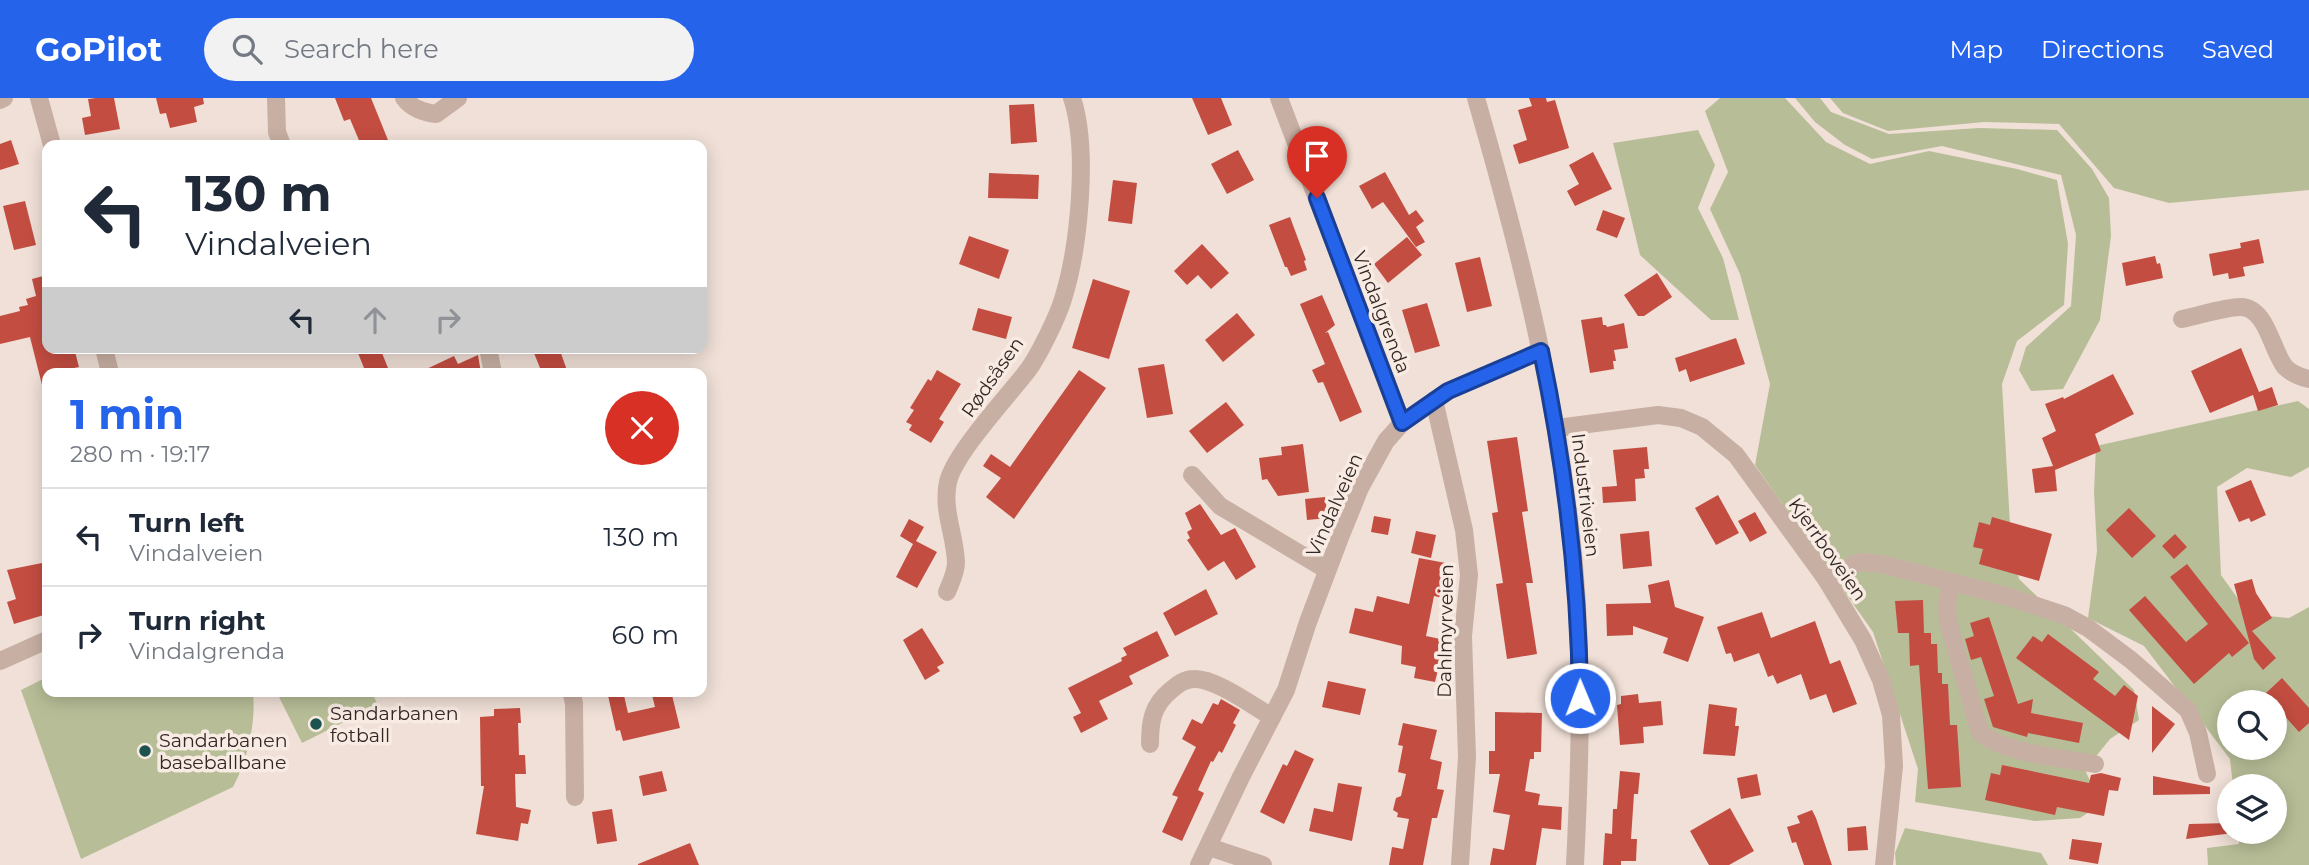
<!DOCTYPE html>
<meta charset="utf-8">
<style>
body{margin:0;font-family:Montserrat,sans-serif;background:#f2f2f3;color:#1f2937;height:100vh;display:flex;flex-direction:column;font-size:26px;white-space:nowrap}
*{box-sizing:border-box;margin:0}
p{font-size:23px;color:#747a83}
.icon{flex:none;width:38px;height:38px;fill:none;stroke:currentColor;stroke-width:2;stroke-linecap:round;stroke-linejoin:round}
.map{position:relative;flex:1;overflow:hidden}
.sheet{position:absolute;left:42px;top:270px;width:665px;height:329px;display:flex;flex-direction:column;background:#fff;border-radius:14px;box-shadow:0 4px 18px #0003}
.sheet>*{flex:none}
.banner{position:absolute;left:42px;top:42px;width:665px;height:214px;border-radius:14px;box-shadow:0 4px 18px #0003;background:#fff;color:#1f2937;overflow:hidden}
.controls{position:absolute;left:2217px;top:592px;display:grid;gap:14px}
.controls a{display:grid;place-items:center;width:70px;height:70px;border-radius:50%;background:#fff;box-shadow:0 4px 18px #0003;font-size:35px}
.pin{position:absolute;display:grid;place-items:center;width:60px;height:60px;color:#fff;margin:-72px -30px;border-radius:50% 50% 50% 0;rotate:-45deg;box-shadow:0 0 7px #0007}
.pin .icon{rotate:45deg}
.me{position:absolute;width:77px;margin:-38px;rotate:359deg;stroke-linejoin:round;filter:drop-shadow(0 0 5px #0008)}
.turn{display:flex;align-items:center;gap:24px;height:147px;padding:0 28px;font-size:32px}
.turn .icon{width:91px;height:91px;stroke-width:2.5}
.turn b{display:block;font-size:49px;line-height:60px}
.lanes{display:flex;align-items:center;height:66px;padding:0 28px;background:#0003;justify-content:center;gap:35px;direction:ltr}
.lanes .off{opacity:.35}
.round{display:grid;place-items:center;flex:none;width:74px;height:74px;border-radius:37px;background:#f2f2f3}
.summary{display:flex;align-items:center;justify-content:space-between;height:119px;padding:0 28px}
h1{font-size:42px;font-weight:700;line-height:52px;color:#2563eb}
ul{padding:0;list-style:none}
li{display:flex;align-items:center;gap:21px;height:98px;padding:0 28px;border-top:2px solid #e0e1e3}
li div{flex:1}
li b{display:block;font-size:26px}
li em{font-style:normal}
header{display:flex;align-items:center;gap:42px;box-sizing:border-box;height:98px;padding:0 35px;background:#2563eb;color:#fff}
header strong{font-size:33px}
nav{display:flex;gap:38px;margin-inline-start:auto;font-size:24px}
.search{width:490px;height:63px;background:#f2f2f3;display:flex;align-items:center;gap:18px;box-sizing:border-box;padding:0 24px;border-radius:38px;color:#747a83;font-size:26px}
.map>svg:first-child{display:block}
.green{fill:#b7be97;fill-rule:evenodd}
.building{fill:#c44d41}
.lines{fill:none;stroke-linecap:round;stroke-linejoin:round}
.minor{stroke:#c8afa3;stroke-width:18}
.route-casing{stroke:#184099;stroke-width:18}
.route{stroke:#2563eb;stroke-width:12}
.poi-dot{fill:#1c534f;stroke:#f8ebe3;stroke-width:2.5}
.labels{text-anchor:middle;stroke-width:7;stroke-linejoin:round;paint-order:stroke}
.street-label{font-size:19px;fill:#332725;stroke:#f8ebe3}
.poi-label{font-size:19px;fill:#332725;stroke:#f8ebe3;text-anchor:start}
</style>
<header>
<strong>GoPilot</strong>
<div class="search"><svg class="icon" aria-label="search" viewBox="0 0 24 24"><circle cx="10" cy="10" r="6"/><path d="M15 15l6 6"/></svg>Search here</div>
<nav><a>Map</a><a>Directions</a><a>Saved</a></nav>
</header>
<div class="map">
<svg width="2309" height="767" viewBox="0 0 2309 767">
<rect width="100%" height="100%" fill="#f0e0d7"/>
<g class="green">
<path d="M1720,0H1785L1826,44L1870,66L1929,53L2017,71L2057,82L2068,146L2064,207L2017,243L2002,286L2011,444L2019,481L2134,592L2139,622L2110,641L2085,672L2101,706L2080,720L2035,723L1915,704L1918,671L1873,534L1755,367L1770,286L1740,176L1710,111L1728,74L1705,13Z"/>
<path d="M1795,0H1820L1831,14L1889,36L1979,30L2057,32L2092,71L2109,100L2111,138L2100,222L2063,291L2031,293L2019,272L2026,249L2071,208L2076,137L2061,77L1942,48L1872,61L1845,47L1815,24Z"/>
<path d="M1830,0H2309V92L2169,105L2114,90L2059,26L1984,24L1888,33L1843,15Z"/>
<path d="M1698,32L1715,67L1698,110L1723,160L1739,222H1711L1640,157L1613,45Z"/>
<path d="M2298,303L2309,311V369L2291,379L2247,370L2217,389L2221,477L2249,516L2289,520L2309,509V767H2208L2207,750L2239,746L2238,733H2275V688H2233L2230,661L2144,548L2088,520L2097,453L2094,394L2096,348ZM2230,604H2275V649H2230Z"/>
<path d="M47,579V593H253C256,626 248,660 233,689L81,761L21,592Z"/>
<path d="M276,593H371L378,607L302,645Z"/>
<path d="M1905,730L2041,755L2048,767H1896L1895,755Z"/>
</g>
<g class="building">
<path d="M96,0H114L120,31L85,37L82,20L91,18L88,1Z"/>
<path d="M156,0H203L204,6L194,9L197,24L170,30L166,15L160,16Z"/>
<path d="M335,0H371L390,47H361L350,21L344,23Z"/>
<path d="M1192,0H1221L1232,27L1208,37Z"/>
<path d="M1529,0H1546L1547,4L1555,2L1569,50L1519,66L1513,47L1527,42L1518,12L1532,8Z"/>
<path d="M1034,6L1037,44L1011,46L1009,7Z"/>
<path d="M11,42L19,66L0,72V46Z"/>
<path d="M1238,52L1254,82L1227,96L1211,66Z"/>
<path d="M1593,54L1612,91L1575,108L1567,93L1579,86L1569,67Z"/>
<path d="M1385,74L1409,117L1416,112L1424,123L1416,129L1425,144L1416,149L1383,104L1372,111L1359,88Z"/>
<path d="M989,75L1039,77L1038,101L988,100Z"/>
<path d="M1113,82L1137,85L1132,126L1108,123Z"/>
<path d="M25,103L36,147L14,152L3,108Z"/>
<path d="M1603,112L1625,120L1617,140L1596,132Z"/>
<path d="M1290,119L1306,162L1304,163L1307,172L1291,178L1287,169H1285L1269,127Z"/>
<path d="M969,138L1009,152L999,181L959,166Z"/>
<path d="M1407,139L1422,157L1388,185L1374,166Z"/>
<path d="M2259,141L2264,165L2243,169L2245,178L2229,181L2228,175L2213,178L2209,156L2241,150L2240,145Z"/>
<path d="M1202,146L1229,175L1211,191L1198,177L1187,187L1174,173Z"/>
<path d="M2155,158L2157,166L2160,165L2163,180L2126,188L2122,165Z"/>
<path d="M1480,159L1492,208L1467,214L1455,165Z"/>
<path d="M1657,175L1672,199L1644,218H1638L1624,197Z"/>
<path d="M47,177V250H74L79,269L74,270L75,275H47V287H42L30,239L0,246V218L20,213L19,209L28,207L26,201L36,198L32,181Z"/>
<path d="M1093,181L1130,193L1109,261L1072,250Z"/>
<path d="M1322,197L1335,227L1325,235L1328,234L1362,314L1340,324L1323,284L1318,285L1312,272L1325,266L1300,206Z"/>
<path d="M1427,205L1440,248L1415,255L1402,212Z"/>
<path d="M978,210L1012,219L1006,241L972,232Z"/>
<path d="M1237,215L1255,237L1223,264L1205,242Z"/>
<path d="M1602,219L1603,227H1606L1607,229L1624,225L1628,250L1614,252L1616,263H1613L1614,271L1590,275L1581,222Z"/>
<path d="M1736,240L1745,266L1690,284L1686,271L1679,274L1675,260Z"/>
<path d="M356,250H380L390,275H366Z"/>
<path d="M532,250H559L568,275H542Z"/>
<path d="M2241,250L2259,294L2272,289L2278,307L2258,313L2253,297L2210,315L2191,273Z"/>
<path d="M478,257L481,275H418L454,258L458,266Z"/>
<path d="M1164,266L1173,316L1147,320L1138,270Z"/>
<path d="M937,272L961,286L939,321L944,324L931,345L909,332L912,327L906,324L914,312L910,310L928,281L931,283Z"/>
<path d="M1079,272L1106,290L1014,421L986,399L1001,380L983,368L991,356L1010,369Z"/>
<path d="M2113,276L2134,316L2095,336L2101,353L2055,372L2057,393L2035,395L2032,371L2053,368L2042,340L2056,333L2045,306L2063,299L2064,301Z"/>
<path d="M1226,304L1244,327L1207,355L1189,333Z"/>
<path d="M1517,339L1528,413L1522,414L1533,485H1526L1537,556L1507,561L1496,486L1503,485L1492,415L1498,414L1487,343Z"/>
<path d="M1303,346L1309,394L1278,398L1267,381L1262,382L1259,360L1282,357L1281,349Z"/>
<path d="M1647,349L1649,371H1644L1645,380L1635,381L1636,403L1603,405L1602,389L1617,388L1613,352Z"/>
<path d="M2251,382L2266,417L2251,424L2249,420L2239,424L2225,393Z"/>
<path d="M1718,397L1739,435L1716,447L1695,410Z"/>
<path d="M1325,399L1328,420L1307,422L1305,401Z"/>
<path d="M1200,406L1221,437L1235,430L1256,469L1236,482L1224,463L1208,473L1187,442L1190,440L1187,434L1192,431L1185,415Z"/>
<path d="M2129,410L2156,438L2132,460L2106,432Z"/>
<path d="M1755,414L1767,435L1750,444L1738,423Z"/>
<path d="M1374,418L1391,421L1388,437L1371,434Z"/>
<path d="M1992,419L2052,436L2039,483L1979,466L1983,451L1973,449L1979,424L1990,427Z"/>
<path d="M909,421L924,429L916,443L937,454L917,490L896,479L913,446L900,438Z"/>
<path d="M1416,433L1436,437L1431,460L1411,455Z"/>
<path d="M1649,433L1652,468L1623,471L1620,436Z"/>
<path d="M2175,436L2187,449L2174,461L2162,448Z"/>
<path d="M1419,460L1451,466L1443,500L1434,498L1426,538L1445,542L1435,584L1414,580L1416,569L1401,566L1402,548L1349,535L1355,510L1373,514L1377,498L1409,506Z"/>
<path d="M47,464V516L14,526L7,504L16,501L7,472Z"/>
<path d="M2187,466L2249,545L2232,559L2229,555L2194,586L2129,512L2145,498L2186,544L2208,526L2170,479Z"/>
<path d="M2252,481L2256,495L2272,520L2252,533L2276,560L2263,572L2254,561L2234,486Z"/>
<path d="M1669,482L1675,509L1704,519L1688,564L1663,555L1668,540L1633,528V537L1607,538L1606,506L1651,505L1648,487Z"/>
<path d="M1206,491L1218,516L1175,538L1163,515Z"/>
<path d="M1923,502L1924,535H1931V546H1937L1938,575H1942V586H1948L1950,627H1957L1961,689L1928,691L1919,567L1910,568L1909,535H1898L1895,503Z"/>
<path d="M1762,514L1771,540L1815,523L1830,566L1840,562L1857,606L1833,615L1826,596L1810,602L1801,576L1777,586L1773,577L1768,579L1759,555L1734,564L1731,555L1726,556L1717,529Z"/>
<path d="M1989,519L2018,606L2033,601L2031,615L2083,625L2079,645L2028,635L2027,639L1993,629L1984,601L1994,598L1981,559L1971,562L1965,541L1974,538L1970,525Z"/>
<path d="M922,530L944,565L937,569L940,573L925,582L903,542Z"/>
<path d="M1157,533L1169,558L1129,578L1133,586L1099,603L1108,621L1081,635L1073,619L1081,615L1068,590L1122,563L1121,560L1127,557L1123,550Z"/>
<path d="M2048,536L2099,574L2093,581L2115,598L2124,587L2138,598L2129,642L2016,560L2033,538L2042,544Z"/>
<path d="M2282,580L2309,610V625L2299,634L2275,607V604L2265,596Z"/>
<path d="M1328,583L1366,591L1360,617L1322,609Z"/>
<path d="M607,593H623L628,615L655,609L651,593H671L680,630L623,643L620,632L616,633Z"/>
<path d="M1638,596L1639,605L1661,603L1663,627L1643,629L1644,645L1620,647L1617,607L1621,606V598Z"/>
<path d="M1221,601L1240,612L1233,625L1236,627L1222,655L1219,653L1213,664L1211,663L1198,692L1204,695L1182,743L1162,734L1178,699L1172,697L1196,649L1182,641L1192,621L1202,626L1213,605L1218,607Z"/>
<path d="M1709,606L1737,610L1735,628H1739L1735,658L1703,656Z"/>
<path d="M2152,608L2175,626L2152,655Z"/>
<path d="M520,610L521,625H518L519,657H525L526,676H515L516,709L531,712L528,726L521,725L518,743L476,736L484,688H481L480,619L494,618V611Z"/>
<path d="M1495,614L1542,615L1541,654H1534V661H1530L1525,693L1540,696L1538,707L1562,709L1561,732L1542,730L1536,767H1490L1493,750L1504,752L1510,717L1493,714L1500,676H1489V653H1495Z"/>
<path d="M1403,625L1437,632L1430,661L1442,664L1437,691L1444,692L1437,720H1432L1423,767H1389L1392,749L1403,751L1409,721L1397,719L1398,715L1393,712L1396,700L1401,698L1406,676L1398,674L1403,648L1398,647Z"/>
<path d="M1295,652L1314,661L1284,726L1260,714L1283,666L1287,668Z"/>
<path d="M2002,667L2089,685L2091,677L2101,675L2121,680L2118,693L2109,692L2104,718L2057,709L2055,717L1985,702L1991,675L2000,677Z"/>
<path d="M662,673L667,693L643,698L639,678Z"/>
<path d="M1620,673L1640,675L1638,696H1634L1631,741H1637L1636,763H1621V767H1603L1605,735L1612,736L1613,711H1617Z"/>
<path d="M1757,676L1761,697L1741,701L1737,680Z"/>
<path d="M2153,678L2210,689V696L2153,697Z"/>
<path d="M1338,685L1362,689L1352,743L1309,733L1314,710L1333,714Z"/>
<path d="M1730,710L1754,753L1729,767H1709L1690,733Z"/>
<path d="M612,711L617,743L597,746L592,714Z"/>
<path d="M1812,712L1816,720L1832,767H1804L1796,744L1792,745L1787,729L1800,725L1797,718Z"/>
<path d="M2230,725V733L2233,735L2186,741L2189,726Z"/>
<path d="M1866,728L1868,752L1848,753L1847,730Z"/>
<path d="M2072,741L2102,745L2098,766L2069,761Z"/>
<path d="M690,745L699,767H638V766Z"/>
</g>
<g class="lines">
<g class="minor">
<path d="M39,0L52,47"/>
<path d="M276,0L277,34L282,47"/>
<path d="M404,0C412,11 424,14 436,16L458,0"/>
<path d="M1279,0L1402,325"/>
<path d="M1476,0C1520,153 1559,307 1574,466C1583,566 1580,666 1575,767"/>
<path d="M0,2L4,0"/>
<path d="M2182,221C2197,218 2229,208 2242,209C2267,211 2272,253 2285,269C2292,276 2300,279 2309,281"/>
<path d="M104,250L110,275"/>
<path d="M488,250L493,275"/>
<path d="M1434,302L1464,432L1469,477L1463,538L1467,659L1460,767"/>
<path d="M1557,330L1658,317L1681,320L1702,329L1736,357L1826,481L1863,542L1881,582L1891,617L1894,668L1884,767"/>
<path d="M1192,377L1220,408L1327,472"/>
<path d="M1826,481L1859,464L1882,466L2006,498L2064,517L2088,530L2131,562L2188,612L2198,635L2207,676"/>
<path d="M1951,485L1947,506L1948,524L1980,634C1999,654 2066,661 2095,666"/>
<path d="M947,494C951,484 956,475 956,464C955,437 942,412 948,384C954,356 1008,298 1028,272C1039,257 1058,218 1063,201C1079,150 1089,51 1072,0"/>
<path d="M0,563L47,542"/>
<path d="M571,593L574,605L575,699"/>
<path d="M1150,646C1150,624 1152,608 1170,593C1177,587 1184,581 1194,581C1215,580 1253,608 1272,619"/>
<path d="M1209,749L1263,767"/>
<path d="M1199,767L1241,679L1286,592L1308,524L1339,442L1360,390L1386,343L1402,325L1448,293L1541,253"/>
</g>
</g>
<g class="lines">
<defs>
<path id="route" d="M1317,100L1402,325L1448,293L1541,253C1565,368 1579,484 1580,600"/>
</defs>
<use href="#route" class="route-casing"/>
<use href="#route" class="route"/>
</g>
<g class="poi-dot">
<circle cx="316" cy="626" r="7"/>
<circle cx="145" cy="653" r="7"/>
</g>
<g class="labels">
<g class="street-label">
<text transform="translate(1382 214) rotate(69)" y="7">Vindalgrenda</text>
<text transform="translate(992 279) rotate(-55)" y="7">Rødsåsen</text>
<text transform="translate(1586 397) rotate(83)" y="7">Industriveien</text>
<text transform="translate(1334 407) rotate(-66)" y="7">Vindalveien</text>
<text transform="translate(1828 451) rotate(55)" y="7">Kjerrboveien</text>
<text transform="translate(1445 533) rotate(-89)" y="7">Dahlmyrveien</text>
</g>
<g class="poi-label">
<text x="330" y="622">Sandarbanen<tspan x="330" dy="22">fotball</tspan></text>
<text x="159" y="649">Sandarbanen<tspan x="159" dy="22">baseballbane</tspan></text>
</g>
</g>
</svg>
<div class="controls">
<a><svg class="icon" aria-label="search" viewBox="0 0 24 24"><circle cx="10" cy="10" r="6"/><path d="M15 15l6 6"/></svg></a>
<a><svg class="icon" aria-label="layers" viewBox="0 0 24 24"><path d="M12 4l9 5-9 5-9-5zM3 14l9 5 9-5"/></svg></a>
</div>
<div class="pin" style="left:1317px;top:100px;background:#d93025"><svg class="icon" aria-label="arrive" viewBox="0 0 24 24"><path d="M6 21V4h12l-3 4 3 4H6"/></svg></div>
<svg class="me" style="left:1580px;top:600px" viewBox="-20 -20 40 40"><circle r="17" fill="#2563eb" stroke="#fff" stroke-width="3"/><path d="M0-11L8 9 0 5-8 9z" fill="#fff"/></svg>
<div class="banner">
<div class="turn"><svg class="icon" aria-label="left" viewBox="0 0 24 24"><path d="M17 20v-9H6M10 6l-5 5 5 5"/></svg><div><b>130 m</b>Vindalveien</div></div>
<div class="lanes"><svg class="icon" aria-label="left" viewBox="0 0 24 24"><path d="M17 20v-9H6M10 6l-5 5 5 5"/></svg><svg class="icon off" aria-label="ahead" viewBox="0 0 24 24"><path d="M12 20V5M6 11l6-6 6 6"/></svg><svg class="icon off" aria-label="right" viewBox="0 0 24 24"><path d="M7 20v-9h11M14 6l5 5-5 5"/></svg></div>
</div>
<section class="sheet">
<div class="summary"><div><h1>1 min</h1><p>280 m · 19:17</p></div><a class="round" style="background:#d93025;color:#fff"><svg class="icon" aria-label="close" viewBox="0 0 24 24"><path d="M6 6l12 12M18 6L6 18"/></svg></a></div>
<ul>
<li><svg class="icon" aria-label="left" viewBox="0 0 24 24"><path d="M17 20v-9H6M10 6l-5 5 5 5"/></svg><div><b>Turn left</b><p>Vindalveien</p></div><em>130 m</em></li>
<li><svg class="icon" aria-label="right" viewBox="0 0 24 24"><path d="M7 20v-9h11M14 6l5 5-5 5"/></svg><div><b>Turn right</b><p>Vindalgrenda</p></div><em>60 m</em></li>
</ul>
</section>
</div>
